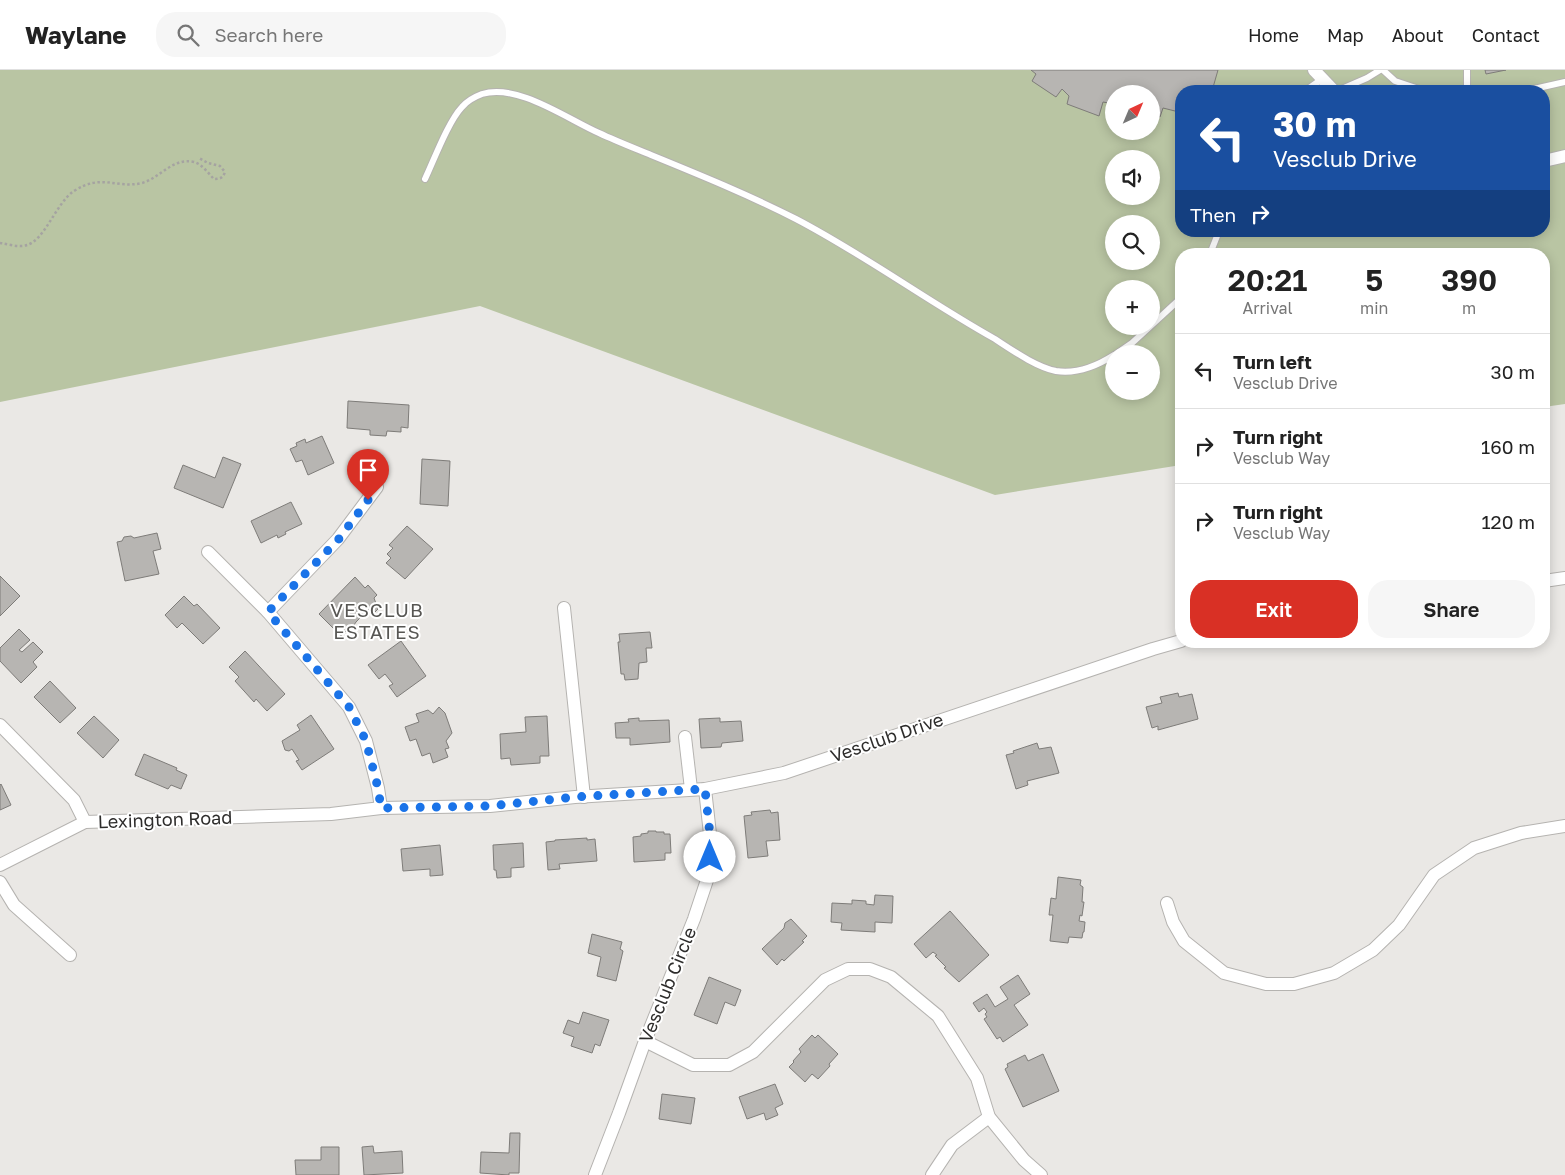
<!DOCTYPE html>
<meta charset="utf-8">
<style>
body{margin:0;font-family:"Golos Text",sans-serif;background:#f6f6f6;color:#222;height:100vh;display:flex;flex-direction:column;font-size:19px;white-space:nowrap}
*{box-sizing:border-box;margin:0}
p{font-size:16px;color:#767676}
.icon{flex:none;width:28px;height:28px;fill:none;stroke:currentColor;stroke-width:2;stroke-linecap:round;stroke-linejoin:round}
.map{position:relative;flex:1;overflow:hidden}
.drawer{position:absolute;left:1175px;top:178px;width:375px;height:400px;display:flex;flex-direction:column;background:#fff;border-radius:20px;box-shadow:0 2px 12px #0003}
.drawer>*{flex:none}
.top-card{position:absolute;left:1175px;top:15px;width:375px;height:152px;border-radius:20px;box-shadow:0 2px 12px #0003;background:#1a4fa0;color:#fff;overflow:hidden}
.needle{width:32px;rotate:44deg}
.tools{position:absolute;left:1105px;top:15px;display:grid;gap:10px}
.tools a{display:grid;place-items:center;width:55px;height:55px;border-radius:50%;background:#fff;box-shadow:0 2px 12px #0003;font-size:25px}
.pin{position:absolute;display:grid;place-items:center;width:42px;height:42px;color:#fff;margin:-51px -21px;border-radius:50% 50% 50% 0;rotate:-45deg;box-shadow:0 0 5px #0007}
.pin .icon{rotate:45deg}
.me{position:absolute;width:55px;margin:-28px;rotate:0deg;stroke-linejoin:round;filter:drop-shadow(0 0 4px #0008)}
.turn{display:flex;align-items:center;gap:18px;height:105px;padding:0 15px;font-size:22px}
.turn .icon{width:65px;height:65px;stroke-width:2.5}
.turn b{display:block;font-size:35px;line-height:42px}
.then{display:flex;align-items:center;height:48px;padding:0 15px;background:#0003;gap:10px;font-size:19px}
.eta{display:flex;justify-content:space-evenly;align-items:center;height:85px;text-align:center}
.eta b{font-size:30px;font-weight:600;line-height:35px}
.button{display:flex;gap:10px;margin-top:auto;padding:10px 15px}
.button a{flex:1;height:58px;border-radius:20px;background:#d93025;color:#fff;font-size:20px;font-weight:600;line-height:58px;text-align:center}
.button a+a{background:#f6f6f6;color:#222}
ul{padding:0;list-style:none}
li{display:flex;align-items:center;gap:15px;height:75px;padding:0 15px;border-top:1px solid #e0e0e0}
li div{flex:1}
li b{display:block;font-size:19px}
li em{font-style:normal}
header{display:flex;align-items:center;gap:30px;box-sizing:border-box;height:70px;padding:0 25px;background:#fff;border-bottom:1px solid #e0e0e0}
header strong{font-size:24px}
nav{display:flex;gap:28px;margin-inline-start:auto;font-size:18px}
.search{width:350px;height:45px;background:#f6f6f6;display:flex;align-items:center;gap:12px;box-sizing:border-box;padding:0 18px;border-radius:20px;color:#767676;font-size:19px}
.map>svg:first-child{display:block}
.green{fill:#b9c5a3;fill-rule:evenodd}
.building{fill:#b7b5b2;stroke:#7e7c79}
.lines{fill:none;stroke-linecap:round;stroke-linejoin:round}
.service-casing{stroke:#b5b3b0;stroke-width:8}
.minor-casing{stroke:#b5b3b0;stroke-width:14}
.path{stroke:#a5a3a1;stroke-width:2.5;stroke-dasharray:2.5 2.5;stroke-linecap:butt}
.service{stroke:#fff;stroke-width:6}
.minor{stroke:#fff;stroke-width:12}
.route{stroke:#1a73e8;stroke-width:9;stroke-dasharray:0 16.2}
.labels{text-anchor:middle;stroke-width:4;stroke-linejoin:round;paint-order:stroke}
.street-label{font-size:18px;fill:#2e2d2c;stroke:#fff}
.neighbourhood-label{font-size:19px;letter-spacing:1px;fill:#575653;stroke:#fff}
</style>
<header>
<strong>Waylane</strong>
<div class="search"><svg class="icon" aria-label="search" viewBox="0 0 24 24"><circle cx="10" cy="10" r="6"/><path d="M15 15l6 6"/></svg>Search here</div>
<nav><a>Home</a><a>Map</a><a>About</a><a>Contact</a></nav>
</header>
<div class="map">
<svg width="1565" height="1105" viewBox="0 0 1565 1105">
<rect width="100%" height="100%" fill="#eae8e5"/>
<path class="green" d="M0,0H1565V334L1544,337V184H1181V395L995,425L480,236L0,332ZM1181,21H1544V161H1181ZM1114,24H1151V61H1114ZM1114,89H1151V126H1114ZM1114,154H1151V191H1114ZM1114,219H1151V256H1114ZM1114,284H1151V321H1114Z"/>
<g class="building">
<path d="M1031,0H1218L1212,21H1181V36L1179,42L1163,38L1160,47L1151,45V24H1114V34L1103,32L1099,46L1067,34L1069,26L1062,19L1056,27L1032,11L1036,4Z"/>
<path d="M1485,0H1506L1486,4Z"/>
<path d="M348,331L409,335L408,358L401,357V362L387,361L386,366L370,365V360L347,358Z"/>
<path d="M322,366L334,393L308,405L302,390L296,392L290,379L297,376L296,373L305,369L306,373Z"/>
<path d="M223,387L241,394L223,438L174,418L183,395L215,408Z"/>
<path d="M422,389L450,391L448,436L420,434Z"/>
<path d="M291,432L302,454L285,462L286,464L278,468L277,465L261,473L251,451Z"/>
<path d="M407,456L433,479L405,509L386,493L391,488L387,484L393,478L389,475Z"/>
<path d="M157,463L161,479L153,481L159,504L125,511L117,472L122,471L124,467L131,466L134,468Z"/>
<path d="M0,506L20,526L0,546Z"/>
<path d="M355,507L365,518L368,515L377,525L374,528L378,539L374,543H369L367,541L356,552L352,558H349L341,566L319,544Z"/>
<path d="M184,526L194,536L197,534L220,558L203,574L182,553L177,558L165,545Z"/>
<path d="M19,559L30,570L19,580L22,582L33,572L43,582L33,592L37,597L21,613L0,591V578Z"/>
<path d="M650,562L652,578H646L647,592L639,593L638,609L625,610L624,604H621L618,572H620L619,564Z"/>
<path d="M401,571L426,606L397,627L389,616L393,614L385,604L379,609L368,595Z"/>
<path d="M245,581L285,624L267,641L256,629L254,632L235,611L239,607L229,597Z"/>
<path d="M50,611L76,638L60,653L34,627Z"/>
<path d="M1178,623L1179,627L1192,624L1198,649L1158,660V656L1152,658L1146,637L1162,633L1160,627Z"/>
<path d="M439,637L445,643L452,663L446,671L449,678L445,679L448,687L433,693L430,683L422,686L416,669L410,671L405,657L419,652L416,644L428,640L433,644Z"/>
<path d="M311,645L334,679L302,700L296,691L299,690L292,679L289,681L285,680L282,671L300,660L297,655Z"/>
<path d="M94,646L119,670L103,688L77,663Z"/>
<path d="M547,646L549,686H540V693L511,695L510,688L501,689L500,664L526,662L525,647Z"/>
<path d="M639,648V651L669,650L670,672L630,675V668H616L615,653L629,652L628,649Z"/>
<path d="M720,648V652L741,651L743,671L722,673L721,677L701,678L699,649Z"/>
<path d="M1037,673L1039,679L1051,677L1059,703L1027,711L1028,715L1016,719L1006,685L1014,683L1013,681Z"/>
<path d="M144,684L177,698L176,700L187,705L181,719L171,715L168,719L135,705Z"/>
<path d="M1,714L11,735L0,740V715Z"/>
<path d="M770,740L771,743L778,742L780,770L766,771L768,786L748,788L744,746L752,745L751,742Z"/>
<path d="M648,761H656V762H664V764H670L671,783H665V790L634,792L633,767L641,766V764L648,763Z"/>
<path d="M587,768V770L595,769L597,791L559,794L560,799L548,800L546,772L555,771V770Z"/>
<path d="M523,773L524,797L511,798V807L497,808L496,800H494L493,775Z"/>
<path d="M440,775L443,805L430,806V799L403,801L401,779Z"/>
<path d="M1058,807L1081,810L1080,815L1083,817L1082,832H1084L1082,846L1080,845L1079,851L1085,852L1084,862H1083L1082,868L1069,867L1068,873L1050,871L1053,845H1049L1051,828L1056,829Z"/>
<path d="M875,825L893,826L892,853L875,852V862L841,860L842,853L831,852L832,833L852,834V830L866,831V834L874,835Z"/>
<path d="M950,841L989,885L959,912L944,898L946,897L935,886L937,885L933,882L926,888L914,874Z"/>
<path d="M791,849L807,866L802,871L804,872L784,891L782,889L777,895L762,879L784,858L785,853Z"/>
<path d="M592,864L622,872L620,879L623,881L616,911L597,906L601,887L588,883Z"/>
<path d="M1018,905L1030,924L1014,935L1028,955L1003,972L1000,967L997,969L984,949L987,947L985,944L987,942L984,938L979,942L973,933L987,924L995,937L1008,929L1000,917Z"/>
<path d="M709,907L741,920L735,936L725,932L717,954L694,945Z"/>
<path d="M583,942L609,950L600,976L595,974L592,983L571,976L574,967L563,963L568,950L579,954Z"/>
<path d="M812,965L815,968L818,965L838,984L829,994L830,996L818,1009L812,1004L805,1012L789,997L794,992L793,991L801,982L799,979Z"/>
<path d="M1043,984L1059,1021L1023,1037L1005,999L1008,997L1007,994L1025,985L1028,991Z"/>
<path d="M775,1014L783,1034L775,1038L778,1045L766,1050L764,1043L747,1049L739,1027Z"/>
<path d="M662,1024L695,1028L691,1054L659,1049Z"/>
<path d="M510,1063H520L519,1103H509V1105L480,1103L481,1082L509,1083Z"/>
<path d="M373,1076L374,1083L402,1081L403,1103L364,1105L362,1077Z"/>
<path d="M321,1077H339V1105H296L295,1090H321Z"/>
</g>
<g class="lines">
<defs>
<g id="service">
<path d="M1383,0L1395,11L1425,21"/>
<path d="M1467,0V21"/>
<path d="M1305,21L1322,9"/>
<path d="M1337,21L1367,8L1380,0"/>
<path d="M1525,21L1565,12"/>
<path d="M425,109C434,90 448,52 462,37C467,31 474,27 482,24C518,13 567,49 599,63C616,71 634,78 651,85C700,105 749,125 796,149C865,185 927,231 995,269C1012,280 1036,297 1056,301C1076,304 1097,296 1114,285"/>
<path d="M1210,184L1219,161"/>
<path d="M1116,284L1132,273L1181,228"/>
</g>
<g id="minor">
<path d="M1314,0L1334,21"/>
<path d="M1544,91L1565,86"/>
<path d="M208,482L268,542L349,637L366,671L378,718L381,738"/>
<path d="M1544,511L1565,508"/>
<path d="M564,538L584,727"/>
<path d="M268,542L338,469L377,417"/>
<path d="M0,655L74,730L85,752"/>
<path d="M685,667L691,719"/>
<path d="M0,795L85,752L331,744L381,738L490,736L575,727L705,719L784,703L1153,579L1181,571"/>
<path d="M0,812L14,835L70,885"/>
<path d="M1167,833L1173,852L1184,871L1224,903L1266,914H1294L1334,903L1373,880L1399,855L1434,805L1474,778L1521,763L1565,756"/>
<path d="M645,971L693,995H729L753,982L825,910L848,899H870L891,907L938,946L977,1008L989,1047L1024,1090L1041,1105"/>
<path d="M595,1105L619,1043L645,971L694,849L707,810L711,773L705,719"/>
<path d="M932,1105L952,1075L989,1047"/>
</g>
</defs>
<use href="#service" class="service-casing"/>
<use href="#minor" class="minor-casing"/>
<path class="path" d="M0,173C8,174 19,178 27,175C45,170 56,133 74,121C102,103 116,119 142,113C160,108 173,87 194,92C202,94 208,103 214,109C220,109 223,108 225,102L220,96L208,93L199,88"/>
<use href="#service" class="service"/>
<use href="#minor" class="minor"/>
</g>
<g class="lines">
<path class="route" d="M368,430L338,470L268,542L349,637L366,671L378,718L381,738L490,736L575,727L705,719L711,774L710,787"/>
</g>
<g class="labels">
<g class="street-label">
<text transform="translate(887 668) rotate(-19)" y="6">Vesclub Drive</text>
<text transform="translate(165 750) rotate(-2)" y="6">Lexington Road</text>
<text transform="translate(668 915) rotate(-68)" y="6">Vesclub Circle</text>
</g>
<g class="neighbourhood-label">
<text x="377" y="547">VESCLUB<tspan x="377" dy="22">ESTATES</tspan></text>
</g>
</g>
</svg>
<div class="tools">
<a><svg class="needle" viewBox="-14 -14 28 28"><path d="M0-13l5 13h-10z" fill="#e53935"/><path d="M0 13l5-13h-10z" fill="#767676"/></svg></a>
<a><svg class="icon" aria-label="sound" viewBox="0 0 24 24"><path d="M4 9h4l5-4v14l-5-4H4zM17 9q2 3 0 6"/></svg></a>
<a><svg class="icon" aria-label="search" viewBox="0 0 24 24"><circle cx="10" cy="10" r="6"/><path d="M15 15l6 6"/></svg></a>
<a>+</a>
<a>−</a>
</div>
<div class="pin" style="left:368px;top:430px;background:#d93025"><svg class="icon" aria-label="arrive" viewBox="0 0 24 24"><path d="M6 21V4h12l-3 4 3 4H6"/></svg></div>
<svg class="me" style="left:710px;top:787px" viewBox="-20 -20 40 40"><circle r="19" fill="#fff"/><path d="M0-13L10 11 0 6-10 11z" fill="#1a73e8"/></svg>
<div class="top-card">
<div class="turn"><svg class="icon" aria-label="left" viewBox="0 0 24 24"><path d="M17 20v-9H6M10 6l-5 5 5 5"/></svg><div><b>30 m</b>Vesclub Drive</div></div>
<div class="then">Then<svg class="icon" aria-label="right" viewBox="0 0 24 24"><path d="M7 20v-9h11M14 6l5 5-5 5"/></svg></div>
</div>
<section class="drawer">
<div class="eta">
<div><b>20:21</b><p>Arrival</p></div>
<div><b>5</b><p>min</p></div>
<div><b>390</b><p>m</p></div>
</div>
<ul>
<li><svg class="icon" aria-label="left" viewBox="0 0 24 24"><path d="M17 20v-9H6M10 6l-5 5 5 5"/></svg><div><b>Turn left</b><p>Vesclub Drive</p></div><em>30 m</em></li>
<li><svg class="icon" aria-label="right" viewBox="0 0 24 24"><path d="M7 20v-9h11M14 6l5 5-5 5"/></svg><div><b>Turn right</b><p>Vesclub Way</p></div><em>160 m</em></li>
<li><svg class="icon" aria-label="right" viewBox="0 0 24 24"><path d="M7 20v-9h11M14 6l5 5-5 5"/></svg><div><b>Turn right</b><p>Vesclub Way</p></div><em>120 m</em></li>
</ul>
<div class="button"><a>Exit</a><a>Share</a></div>
</section>
</div>
